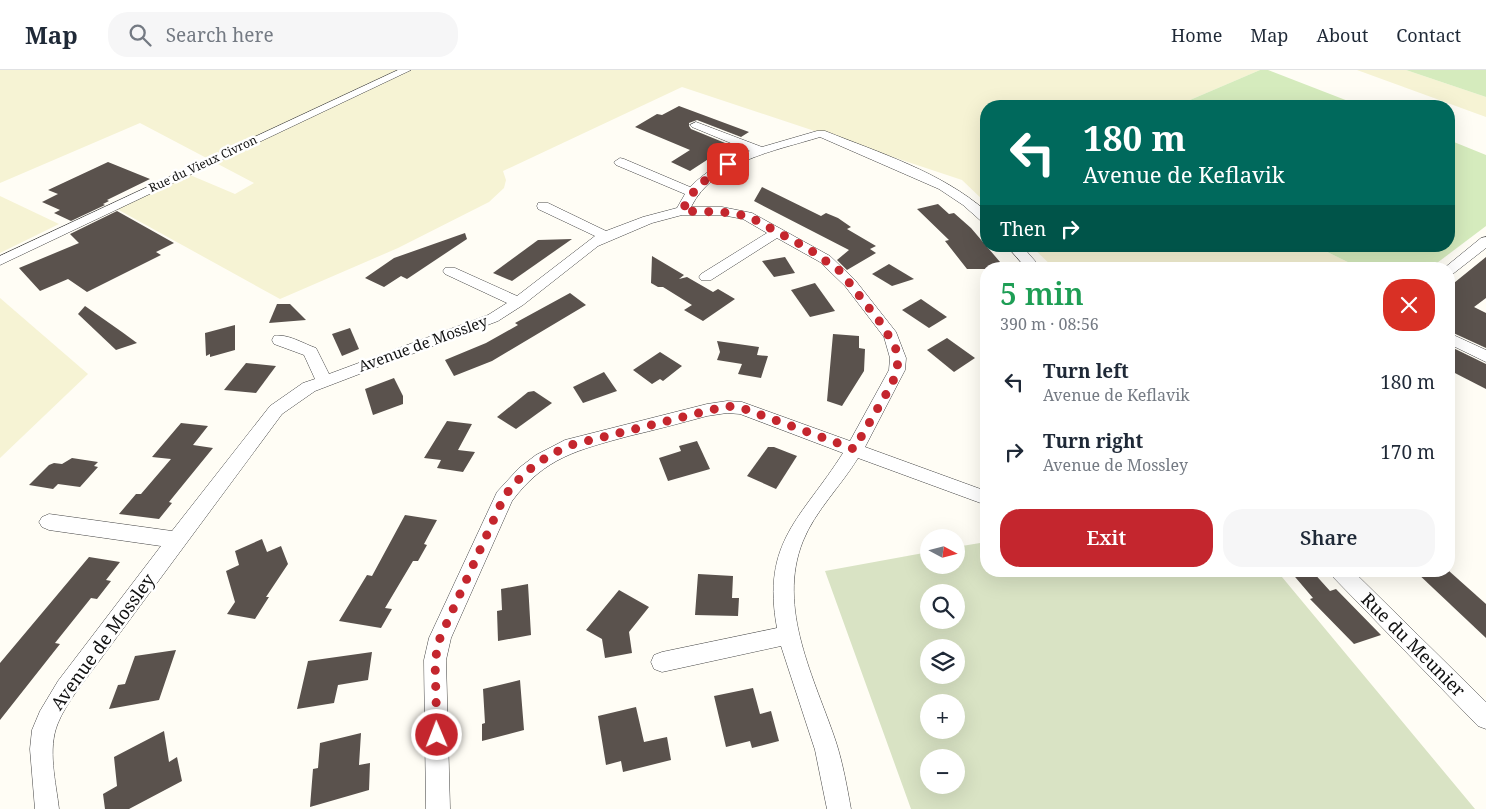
<!DOCTYPE html>
<meta charset="utf-8">
<style>
body{margin:0;font-family:"Noto Serif",serif;background:#f6f6f7;color:#1f2937;height:100vh;display:flex;flex-direction:column;font-size:19px;white-space:nowrap}
*{box-sizing:border-box;margin:0}
p{font-size:16px;color:#747a83}
.icon{flex:none;width:28px;height:28px;fill:none;stroke:currentColor;stroke-width:2;stroke-linecap:round;stroke-linejoin:round}
.map{position:relative;flex:1;overflow:hidden}
.panel{position:absolute;left:980px;top:192px;width:475px;height:315px;display:flex;flex-direction:column;background:#fff;border-radius:20px;box-shadow:0 5px 20px #0002}
.panel>*{flex:none}
.hud{position:absolute;left:980px;top:30px;width:475px;height:152px;border-radius:20px;box-shadow:0 5px 20px #0002;background:#00695c;color:#fff;overflow:hidden}
.needle{width:32px;rotate:97deg}
.controls{position:absolute;left:920px;top:459px;display:grid;gap:10px}
.controls a{display:grid;place-items:center;width:45px;height:45px;border-radius:50%;background:#fff;box-shadow:0 5px 20px #0002;font-size:25px}
.pin{position:absolute;display:grid;place-items:center;width:42px;height:42px;color:#fff;margin:-21px;border-radius:10px;box-shadow:0 2px 8px #0006}
.me{position:absolute;width:55px;margin:-28px;rotate:359deg;stroke-linejoin:round;filter:drop-shadow(0 0 4px #0008)}
.turn{display:flex;align-items:center;gap:18px;height:105px;padding:0 20px;font-size:22px}
.turn .icon{width:65px;height:65px;stroke-width:2.5}
.turn b{display:block;font-size:35px;line-height:42px}
.then{display:flex;align-items:center;height:48px;padding:0 20px;background:#0003;gap:10px;font-size:19px}
.round{display:grid;place-items:center;flex:none;width:52px;height:52px;border-radius:20px;background:#f6f6f7}
.headline{display:flex;align-items:center;justify-content:space-between;height:85px;padding:0 20px}
h1{font-size:30px;font-weight:600;line-height:38px;color:#1e9e55}
.action{display:flex;gap:10px;margin-top:auto;padding:10px 20px}
.action a{flex:1;height:58px;border-radius:20px;background:#c4262e;color:#fff;font-size:20px;font-weight:600;line-height:58px;text-align:center}
.action a+a{background:#f6f6f7;color:#1f2937}
ul{padding:0;list-style:none}
li{display:flex;align-items:center;gap:15px;height:70px;padding:0 20px}
li div{flex:1}
li b{display:block;font-size:19px}
li em{font-style:normal}
header{display:flex;align-items:center;gap:30px;box-sizing:border-box;height:70px;padding:0 25px;background:#fff;border-bottom:1px solid #e0e1e3}
header strong{font-size:24px}
nav{display:flex;gap:28px;margin-inline-start:auto;font-size:18px}
.search{width:350px;height:45px;background:#f6f6f7;display:flex;align-items:center;gap:12px;box-sizing:border-box;padding:0 18px;border-radius:20px;color:#747a83;font-size:19px}
.map>svg:first-child{display:block}
.farmland{fill:#f6f3d4}
.green{fill:#d5ebbd}
.cemetery{fill:#d9e3c4;fill-rule:evenodd}
.building{fill:#5a524d}
.lines{fill:none;stroke-linecap:round;stroke-linejoin:round}
.minor-casing{stroke:#444;stroke-width:1}
.minor{fill:#fff;fill-rule:evenodd}
.route{stroke:#c4262e;stroke-width:9;stroke-dasharray:0 16.2}
.labels{text-anchor:middle;stroke-width:5;stroke-linejoin:round;paint-order:stroke}
.far-street-label{font-size:12px;fill:#111;stroke:#fff}
.street-label{font-size:15px;fill:#111;stroke:#fff}
.near-street-label{font-size:18px;fill:#111;stroke:#fff}
</style>
<header>
<strong>Map</strong>
<div class="search"><svg class="icon" aria-label="search" viewBox="0 0 24 24"><circle cx="10" cy="10" r="6"/><path d="M15 15l6 6"/></svg>Search here</div>
<nav><a>Home</a><a>Map</a><a>About</a><a>Contact</a></nav>
</header>
<div class="map">
<svg width="1486" height="739" viewBox="0 0 1486 739">
<rect width="100%" height="100%" fill="#fffdf5"/>
<g class="farmland">
<path d="M0,0H1260L1176,36H986V133L962,110L682,17L503,101L506,110L504,118L489,132L398,178L280,229L117,139L190,105L235,124L254,113L140,53L0,113Z"/>
<path d="M1357,0H1406L1486,27V47Z"/>
<path d="M0,126L59,154L0,183Z"/>
<path d="M1031,176H1315L1362,199H1055Z"/>
<path d="M0,228L88,304L0,388Z"/>
</g>
<g class="green">
<path d="M1260,0H1268L1361,36H1176Z"/>
<path d="M1406,0H1486V27Z"/>
<path d="M1449,70L1486,85V156L1429,199H1362L1315,176H1449Z"/>
</g>
<path class="cemetery" d="M986,472V501H1277L1475,739H911L825,501L929,482V495H956V477ZM929,522H956V550H929ZM929,578H956V605H929ZM929,632H956V660H929ZM929,688H956V715H929Z"/>
<g class="building">
<path d="M679,36L749,62L741,67L697,50L689,53V56L691,59L730,75L690,101L671,92L690,80L635,57L657,44L662,45Z"/>
<path d="M108,92L150,109L107,130L109,131L103,134L105,135L71,151L54,143L60,140L42,132L58,124L48,120Z"/>
<path d="M762,117L821,146L826,143L838,148L851,157L847,159L876,176L870,179L876,183L847,200L837,190L849,180L754,131Z"/>
<path d="M938,134L949,144L954,143L971,158L1006,199H967L945,171L949,170L917,139Z"/>
<path d="M117,141L174,173L156,182L161,185L87,222L68,209L40,221L19,198L79,173L70,164Z"/>
<path d="M465,163L467,169L407,209L401,206L384,217L365,208L394,188Z"/>
<path d="M572,169L512,211L493,203L538,170Z"/>
<path d="M652,186L684,205L679,209L687,207L713,222L718,219L735,229L703,251L684,240L692,235L663,217H658L651,213Z"/>
<path d="M785,187L795,203L774,207L762,191Z"/>
<path d="M1486,187V228L1474,237L1486,243V278L1449,261V217Z"/>
<path d="M889,194L914,209L892,216L872,204Z"/>
<path d="M815,213L835,241L810,247L791,220Z"/>
<path d="M570,223L586,235L492,291L454,306L445,290L486,273L518,255L515,253Z"/>
<path d="M921,229L947,247L929,258L902,240Z"/>
<path d="M277,234H290L306,250L269,253Z"/>
<path d="M85,236L122,262L137,273L116,280L78,244Z"/>
<path d="M235,255V280L210,287V284L206,286L205,263Z"/>
<path d="M350,258L359,279L342,286L332,264Z"/>
<path d="M833,264L859,266V278L865,279L864,301L842,336L827,331Z"/>
<path d="M947,268L975,288L954,302L927,280Z"/>
<path d="M717,271L759,277L757,285L768,286L761,308L738,304L742,294L717,290L720,282Z"/>
<path d="M1449,276L1486,294V319L1449,300Z"/>
<path d="M660,282L682,296L663,311L660,309L652,314L633,300Z"/>
<path d="M246,293L276,296L256,323L224,320Z"/>
<path d="M604,302L617,321L583,333L573,317Z"/>
<path d="M394,308L403,326V334L373,345L365,319Z"/>
<path d="M534,321L552,333L516,359L497,347L528,322Z"/>
<path d="M447,351L472,354L458,380L475,382L463,402L437,398L441,390L424,388Z"/>
<path d="M181,353L208,356L193,375L213,378L169,432L172,433L159,449L119,444L136,424H141L171,389L152,387Z"/>
<path d="M697,371L710,399L668,411L659,388L681,381L679,376Z"/>
<path d="M768,377H774L797,386L776,419L747,406Z"/>
<path d="M72,388L98,392L94,396L98,397L80,417L58,414L53,419L29,415L49,395L54,393L62,394Z"/>
<path d="M405,445L437,450L424,474L427,475L418,491H413L385,538L392,539L381,558L339,551L367,505L372,506Z"/>
<path d="M262,469L267,482L281,476L288,494L266,527H269L255,549L227,544L235,532L226,501L239,495L235,481Z"/>
<path d="M89,487L120,492L106,510L111,511L97,529L91,528L55,573L60,574L0,650V593Z"/>
<path d="M1290,501H1312L1330,521L1336,519L1381,565L1354,574L1310,529L1313,528Z"/>
<path d="M1415,501H1449L1486,534V568Z"/>
<path d="M698,504L733,506L732,528H739L738,546L695,545Z"/>
<path d="M528,514L531,565L498,571L497,541L502,540L501,519Z"/>
<path d="M619,520L649,537L629,562L632,583L605,588L602,569L586,560Z"/>
<path d="M176,580L159,630L109,639L118,615L125,614L135,586Z"/>
<path d="M372,582L368,610L338,615L334,633L297,639L308,591Z"/>
<path d="M520,610L524,660L482,671V654L485,653L483,619Z"/>
<path d="M753,618L760,644L771,641L779,671L752,678L750,671L726,677L714,626Z"/>
<path d="M636,637L644,672L667,667L671,690L623,702L621,691L606,695L598,646Z"/>
<path d="M164,661L169,692L177,687L182,711L129,739H105L103,724L117,716L114,687Z"/>
<path d="M361,663L359,695L370,693L369,720L310,737L313,699L318,698L320,673Z"/>
</g>
<g class="lines">
<defs>
<g id="minor">
<path d="M398,0H411L0,195V186Z"/>
<path d="M696,52L762,77L817,61H825C880,83 941,102 986,141V152L981,151L963,135L939,119L820,67C775,81 714,91 691,137H722L752,143L830,186L855,210L896,262L906,288L905,300L865,377L986,421V435L858,388C841,416 815,441 803,471C776,538 815,609 836,672C843,694 847,717 851,739H827L815,680L781,576L662,602L654,599L651,592L654,585L662,582L777,558C761,471 802,448 843,383L740,344L727,343L707,346C681,353 655,360 629,366C578,380 545,387 512,431L451,568L446,590L450,739H426L424,590L429,568L497,422L519,398L536,385L565,370L707,334L727,331L742,332L850,371L889,300L890,288L884,267L845,216L820,192L777,168L711,210H701L699,207L701,204L767,163L743,149L722,145H682L652,153L598,176L523,235L498,251L315,321L282,344L74,625C68,634 62,643 58,653C47,679 56,712 59,739H35L30,679L32,660L40,641L58,611L161,476L49,460L42,457L39,452L42,447L49,444L172,461L270,336L303,313L315,309L304,285L274,274L272,270L274,266C287,263 304,274 316,278L329,304L488,245L507,233L445,204L443,201L445,198H455L517,226L595,166L538,139L537,136L538,133H548L606,161L643,147L677,138L685,124L616,95L614,92L620,88L624,89L690,117C706,101 729,87 750,81L692,57L690,55Z"/>
<path d="M1486,167V178L1454,203L1449,204V199H1443L1481,168Z"/>
<path d="M1007,176H1022L1042,199H1027Z"/>
<path d="M1449,263L1486,280V292L1449,274Z"/>
<path d="M1330,501H1353L1486,632V659L1478,656L1333,507Z"/>
</g>
</defs>
<use href="#minor" class="minor-casing"/>
<use href="#minor" class="minor"/>
</g>
<g class="lines">
<path class="route" d="M437,665L435,590L440,568L504,427C522,402 543,387 571,375L727,336L742,338L854,379L892,314L897,300L898,288L895,276L880,252L840,201L809,179L748,146L722,142L682,141C696,114 704,111 728,94"/>
</g>
<g class="labels">
<g class="far-street-label">
<text transform="translate(203 94) rotate(-25)" y="4">Rue du Vieux Civron</text>
</g>
<g class="street-label">
<text transform="translate(423 274) rotate(-20)" y="5">Avenue de Mossley</text>
</g>
<g class="near-street-label">
<text transform="translate(103 572) rotate(-54)" y="6">Avenue de Mossley</text>
<text transform="translate(1413 575) rotate(45)" y="6">Rue du Meunier</text>
</g>
</g>
</svg>
<div class="controls">
<a><svg class="needle" viewBox="-14 -14 28 28"><path d="M0-13l5 13h-10z" fill="#e53935"/><path d="M0 13l5-13h-10z" fill="#747a83"/></svg></a>
<a><svg class="icon" aria-label="search" viewBox="0 0 24 24"><circle cx="10" cy="10" r="6"/><path d="M15 15l6 6"/></svg></a>
<a><svg class="icon" aria-label="layers" viewBox="0 0 24 24"><path d="M12 4l9 5-9 5-9-5zM3 14l9 5 9-5"/></svg></a>
<a>+</a>
<a>−</a>
</div>
<div class="pin" style="left:728px;top:94px;background:#d93025"><svg class="icon" aria-label="arrive" viewBox="0 0 24 24"><path d="M6 21V4h12l-3 4 3 4H6"/></svg></div>
<svg class="me" style="left:437px;top:665px" viewBox="-20 -20 40 40"><circle r="17" fill="#c4262e" stroke="#fff" stroke-width="3"/><path d="M0-11L8 9 0 5-8 9z" fill="#fff"/></svg>
<div class="hud">
<div class="turn"><svg class="icon" aria-label="left" viewBox="0 0 24 24"><path d="M17 20v-9H6M10 6l-5 5 5 5"/></svg><div><b>180 m</b>Avenue de Keflavik</div></div>
<div class="then">Then<svg class="icon" aria-label="right" viewBox="0 0 24 24"><path d="M7 20v-9h11M14 6l5 5-5 5"/></svg></div>
</div>
<section class="panel">
<div class="headline"><div><h1>5 min</h1><p>390 m · 08:56</p></div><a class="round" style="background:#d93025;color:#fff"><svg class="icon" aria-label="close" viewBox="0 0 24 24"><path d="M6 6l12 12M18 6L6 18"/></svg></a></div>
<ul>
<li><svg class="icon" aria-label="left" viewBox="0 0 24 24"><path d="M17 20v-9H6M10 6l-5 5 5 5"/></svg><div><b>Turn left</b><p>Avenue de Keflavik</p></div><em>180 m</em></li>
<li><svg class="icon" aria-label="right" viewBox="0 0 24 24"><path d="M7 20v-9h11M14 6l5 5-5 5"/></svg><div><b>Turn right</b><p>Avenue de Mossley</p></div><em>170 m</em></li>
</ul>
<div class="action"><a>Exit</a><a>Share</a></div>
</section>
</div>
